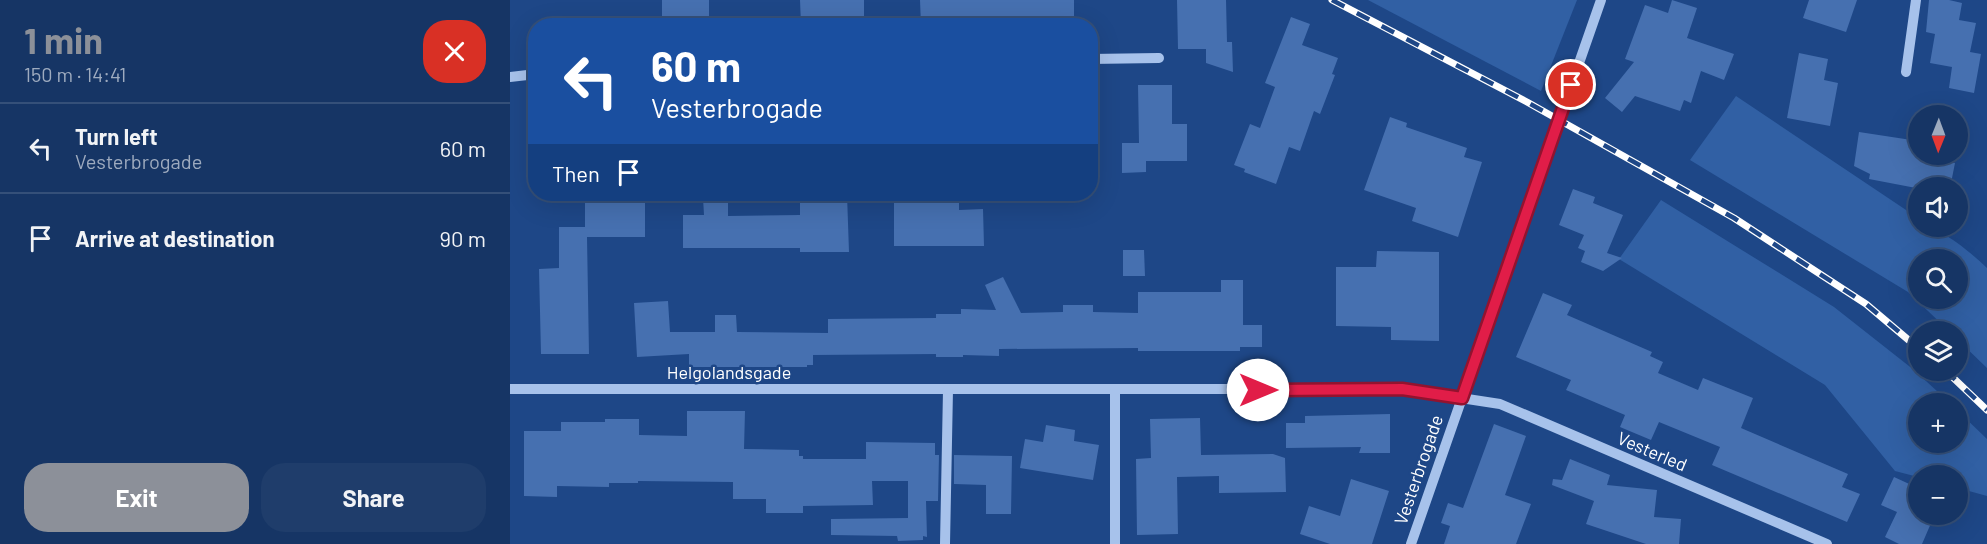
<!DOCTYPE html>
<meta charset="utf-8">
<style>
body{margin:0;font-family:Barlow,sans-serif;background:#1f3d6b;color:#f1f3f6;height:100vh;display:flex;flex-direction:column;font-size:22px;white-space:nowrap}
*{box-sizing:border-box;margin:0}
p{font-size:20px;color:#9eabbf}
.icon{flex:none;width:33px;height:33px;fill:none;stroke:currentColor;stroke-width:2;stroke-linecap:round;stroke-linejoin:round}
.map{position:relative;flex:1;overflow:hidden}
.details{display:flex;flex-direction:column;background:#163565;width:510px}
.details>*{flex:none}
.banner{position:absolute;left:18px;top:18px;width:570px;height:183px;border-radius:24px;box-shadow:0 6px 24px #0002,0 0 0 2px #355079;background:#1a4fa0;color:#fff;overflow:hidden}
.needle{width:39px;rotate:181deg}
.buttons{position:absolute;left:1398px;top:105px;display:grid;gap:12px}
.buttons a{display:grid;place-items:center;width:60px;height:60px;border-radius:50%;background:#163565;box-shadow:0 6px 24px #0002,0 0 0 2px #355079;font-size:30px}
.pin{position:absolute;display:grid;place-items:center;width:51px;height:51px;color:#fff;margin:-26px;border:3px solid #fff;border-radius:50%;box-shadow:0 2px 6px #0007}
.me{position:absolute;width:66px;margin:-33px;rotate:90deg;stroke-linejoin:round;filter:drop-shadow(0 0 4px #0008)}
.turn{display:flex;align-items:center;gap:21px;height:126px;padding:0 24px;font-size:27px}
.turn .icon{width:78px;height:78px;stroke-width:2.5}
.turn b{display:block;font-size:42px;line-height:51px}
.then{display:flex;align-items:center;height:57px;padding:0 24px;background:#0003;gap:12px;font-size:22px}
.round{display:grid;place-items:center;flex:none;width:63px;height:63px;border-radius:24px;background:#1f3d6b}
.head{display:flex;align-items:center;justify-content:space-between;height:102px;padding:0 24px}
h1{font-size:36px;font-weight:700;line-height:45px;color:#8c9099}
.button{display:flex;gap:12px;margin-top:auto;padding:12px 24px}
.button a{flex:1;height:69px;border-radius:24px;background:#8c9099;color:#fff;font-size:24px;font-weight:700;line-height:69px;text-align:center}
.button a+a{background:#1f3d6b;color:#f1f3f6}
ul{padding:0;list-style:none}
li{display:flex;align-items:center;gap:18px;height:90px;padding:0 24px;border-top:2px solid #355079}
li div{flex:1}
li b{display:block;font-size:22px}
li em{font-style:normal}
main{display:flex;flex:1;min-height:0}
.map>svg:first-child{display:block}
.green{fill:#3160a4;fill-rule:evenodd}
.building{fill:#4670b0}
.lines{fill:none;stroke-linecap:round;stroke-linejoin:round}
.minor{stroke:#a7c2eb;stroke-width:10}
.rail-casing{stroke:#fff;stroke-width:7}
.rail{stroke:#1e4787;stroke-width:4.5;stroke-dasharray:14;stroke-linecap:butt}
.route-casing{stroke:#92132f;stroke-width:15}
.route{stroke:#e11d48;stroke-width:10}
.labels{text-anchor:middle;stroke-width:5;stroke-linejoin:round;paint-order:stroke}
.street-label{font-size:18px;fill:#fff;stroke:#1e4787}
</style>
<main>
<section class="details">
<div class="head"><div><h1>1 min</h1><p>150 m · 14:41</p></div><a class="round" style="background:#d93025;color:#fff"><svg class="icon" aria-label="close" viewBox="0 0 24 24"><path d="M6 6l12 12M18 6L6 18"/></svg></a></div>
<ul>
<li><svg class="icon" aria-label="left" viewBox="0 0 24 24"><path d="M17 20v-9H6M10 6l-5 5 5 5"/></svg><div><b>Turn left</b><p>Vesterbrogade</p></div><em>60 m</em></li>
<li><svg class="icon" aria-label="arrive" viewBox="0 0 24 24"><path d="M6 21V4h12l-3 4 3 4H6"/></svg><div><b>Arrive at destination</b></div><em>90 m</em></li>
</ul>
<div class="button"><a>Exit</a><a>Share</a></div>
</section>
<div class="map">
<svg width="1477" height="544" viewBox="0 0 1477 544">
<rect width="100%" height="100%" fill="#1e4787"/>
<g class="green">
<path d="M858,0H1067L1031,91Z"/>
<path d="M1226,96L1408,218V226C1431,226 1461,253 1477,268V368L1448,340V332L1439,331L1398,292L1180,160ZM1408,260H1448V298H1408Z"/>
<path d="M1151,200L1324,307L1404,370L1440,403L1408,404V442H1448V411L1477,439V496L1448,488V476H1408V477L1385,471L1315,385L1109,259Z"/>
</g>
<g class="building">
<path d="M152,0H199V23L152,25Z"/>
<path d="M290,0H354V23L291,25Z"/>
<path d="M410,0H564V23L411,26Z"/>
<path d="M667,0H716L717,42H722L723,72L696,63V49H668Z"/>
<path d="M1162,0L1187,8L1177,38L1224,54L1214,80L1191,71L1181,103L1174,100L1170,111L1125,96L1112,112L1095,98L1124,62L1115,59L1135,5L1158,13Z"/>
<path d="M1299,0H1347L1336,32L1293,18Z"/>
<path d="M1419,0H1439L1452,3L1449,20L1466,23L1460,52L1471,54L1464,93L1439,88L1442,67L1420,63L1425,34L1416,32Z"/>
<path d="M781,17L800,24L792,45L828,58L822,74L825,75L810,114L804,111L790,151L779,147L766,184L734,172L735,169L724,165L740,124L750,128L765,87L755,83Z"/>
<path d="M1289,53L1318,59L1314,80L1328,83L1320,126L1277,118Z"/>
<path d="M628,85H662V124H677V161H636V172L612,173V143H629Z"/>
<path d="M880,117L897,123L896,127L957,148L954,157L972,162L948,237L902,221L906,208L854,190Z"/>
<path d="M1349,132L1408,141V154H1419L1418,158L1445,163L1440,188H1406L1359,179L1360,174L1344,166Z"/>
<path d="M1063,189L1085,197L1083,203L1113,215L1097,253L1112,258L1093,271L1071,262L1075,251L1068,248L1074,235L1049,225Z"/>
<path d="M79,194H112V203H135V237H77L79,354H31L29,269L49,268V227H75V203H79Z"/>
<path d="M290,194H337L339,252H290V248H173V215H194L193,198H218V216L290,215Z"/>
<path d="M384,197H449V210L473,209L474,246H384Z"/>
<path d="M613,250H634L635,276H613Z"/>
<path d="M867,251L929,252V341L881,340V327L826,326V267H866Z"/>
<path d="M493,277L511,313L553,312V305H583V312L628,313V292H711V280H733V325H752V347H730V351H628V348L489,349V356L453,355V357H426V354L303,355V365H297V367H179V354L127,357L124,303L158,301L160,332H205V315H226L227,332L318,333V319L426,318V314H451V309L486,310L475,285Z"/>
<path d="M1033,293L1062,305L1057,315L1142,352L1140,356L1153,362L1148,373L1188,390L1193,378L1243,398L1231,428L1338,474L1332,487L1350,494L1337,522L1202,465L1210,447L1149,422L1141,440L1110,427L1115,415L1056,390L1061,380L1006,357Z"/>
<path d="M177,411H235L234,449L289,450V456H293V459H356V442L425,443V455H429L428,501H416L417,537L413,536V540L388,541L387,536L321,535V519L398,518V481H362L363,505L293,506V513H256V499H223V482L128,481V483H99V487L47,486V497L14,496V431H51V422H95V419H129V435L177,436Z"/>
<path d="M880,414V453H849L851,447L776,448V423H795V416Z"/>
<path d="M690,418L691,455L763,454L775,458L776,492L709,493V476L667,477L668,534L627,535L626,459L641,458L640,419Z"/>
<path d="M984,424L1016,436L995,495L1021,504L1006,544H934L940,526L931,523L938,503L953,508Z"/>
<path d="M536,425L565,430L564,441L589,445L583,480L510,468L515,439L533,442Z"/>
<path d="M444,455L502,456L501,514H476V485L444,484Z"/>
<path d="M1060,459L1100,475L1097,485L1147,490L1144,517L1171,519L1169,544H1136L1076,524L1084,501L1042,485L1043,479L1052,480Z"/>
<path d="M1384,477L1408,488L1402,504L1408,507V514H1425L1412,544H1389L1375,537L1387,512L1371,505Z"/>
<path d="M841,479L879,491L862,544H820L790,534L799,506L830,516Z"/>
</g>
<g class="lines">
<g class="minor">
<path d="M580,59L649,58"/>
<path d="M1396,72L1406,0"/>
<path d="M0,77L26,74"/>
<path d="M0,389H892L990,404L1317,544"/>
<path d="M605,390V544"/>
<path d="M435,544L438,390"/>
<path d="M901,544L1091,0"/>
</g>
<defs>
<g id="rail">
<path d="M822,0L1017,102L1224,218L1356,304L1408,348"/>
<path d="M1435,370L1477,410"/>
</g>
</defs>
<use href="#rail" class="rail-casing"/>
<use href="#rail" class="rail"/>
</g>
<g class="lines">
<defs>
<path id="route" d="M748,390L892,389L952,398L1061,85"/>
</defs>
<use href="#route" class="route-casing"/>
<use href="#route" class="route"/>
</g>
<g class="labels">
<g class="street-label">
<text x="219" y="379">Helgolandsgade</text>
<text transform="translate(1142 452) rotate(23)" y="6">Vesterled</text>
<text transform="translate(909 470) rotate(-71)" y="6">Vesterbrogade</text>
</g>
</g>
</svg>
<div class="buttons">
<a><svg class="needle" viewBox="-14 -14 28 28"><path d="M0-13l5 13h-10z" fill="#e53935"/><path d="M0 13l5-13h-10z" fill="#9eabbf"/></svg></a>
<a><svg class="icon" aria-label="sound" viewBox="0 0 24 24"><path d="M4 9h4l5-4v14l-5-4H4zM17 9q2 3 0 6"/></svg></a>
<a><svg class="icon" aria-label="search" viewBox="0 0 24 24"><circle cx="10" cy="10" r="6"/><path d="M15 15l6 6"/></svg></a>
<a><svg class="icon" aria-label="layers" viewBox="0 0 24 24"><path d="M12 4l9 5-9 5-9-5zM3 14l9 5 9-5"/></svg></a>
<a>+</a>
<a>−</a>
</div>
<div class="pin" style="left:1061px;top:85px;background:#d93025"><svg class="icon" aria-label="arrive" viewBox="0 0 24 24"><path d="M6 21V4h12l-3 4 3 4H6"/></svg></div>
<svg class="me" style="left:748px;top:390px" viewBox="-20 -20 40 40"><circle r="19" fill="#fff"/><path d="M0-13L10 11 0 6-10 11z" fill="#e11d48"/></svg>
<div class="banner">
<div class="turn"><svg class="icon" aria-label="left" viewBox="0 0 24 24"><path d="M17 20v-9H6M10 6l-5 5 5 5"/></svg><div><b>60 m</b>Vesterbrogade</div></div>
<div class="then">Then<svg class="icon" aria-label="arrive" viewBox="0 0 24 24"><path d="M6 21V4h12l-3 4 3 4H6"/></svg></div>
</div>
</div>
</main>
